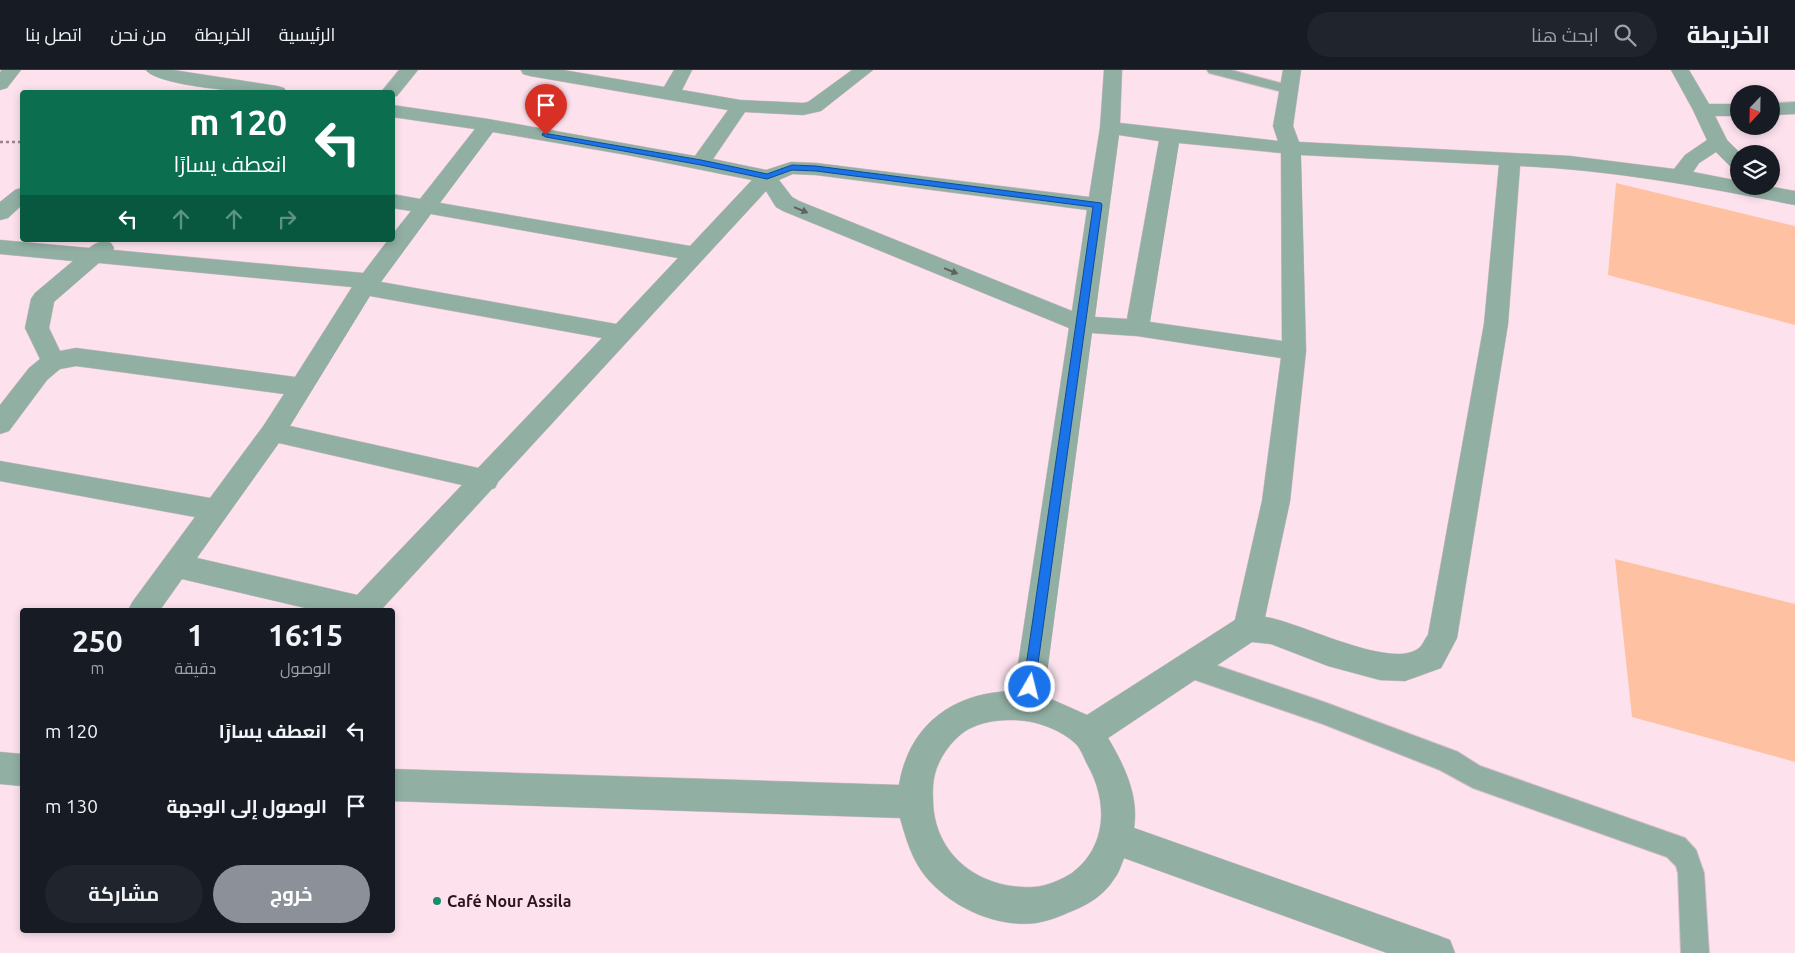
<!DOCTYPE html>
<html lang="ar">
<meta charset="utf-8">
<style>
body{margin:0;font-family:Ubuntu,Cairo,sans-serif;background:#20242c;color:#f1f3f6;direction:rtl;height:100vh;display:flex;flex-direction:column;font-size:19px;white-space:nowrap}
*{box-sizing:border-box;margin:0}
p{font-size:16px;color:#9ea1a6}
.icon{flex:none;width:28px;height:28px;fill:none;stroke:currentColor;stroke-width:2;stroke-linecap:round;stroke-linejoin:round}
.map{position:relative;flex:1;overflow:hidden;direction:ltr}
.panel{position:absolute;left:20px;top:538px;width:375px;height:325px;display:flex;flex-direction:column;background:#171b24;border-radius:5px;box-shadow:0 2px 8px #0003;direction:rtl}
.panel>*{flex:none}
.hud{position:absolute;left:20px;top:20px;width:375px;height:152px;border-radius:5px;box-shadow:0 2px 8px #0003;direction:rtl;background:#0b6e4f;color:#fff;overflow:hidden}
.needle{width:32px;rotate:202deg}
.tools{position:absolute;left:1730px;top:15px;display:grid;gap:10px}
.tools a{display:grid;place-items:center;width:50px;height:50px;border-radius:50%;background:#171b24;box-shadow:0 2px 8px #0003;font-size:25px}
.pin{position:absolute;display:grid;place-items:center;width:42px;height:42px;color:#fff;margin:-51px -21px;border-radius:50% 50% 50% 0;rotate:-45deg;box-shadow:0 0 5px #0007}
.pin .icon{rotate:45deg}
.me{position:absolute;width:55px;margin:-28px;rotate:8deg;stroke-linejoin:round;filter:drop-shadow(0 0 4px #0008)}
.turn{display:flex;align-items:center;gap:18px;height:105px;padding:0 25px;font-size:22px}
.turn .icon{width:65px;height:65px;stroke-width:2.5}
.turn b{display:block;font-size:35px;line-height:42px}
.lanes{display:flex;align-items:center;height:48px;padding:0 25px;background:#0003;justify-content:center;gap:25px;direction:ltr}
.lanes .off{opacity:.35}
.eta{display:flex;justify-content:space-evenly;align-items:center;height:85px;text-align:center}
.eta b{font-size:30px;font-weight:700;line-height:35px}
.button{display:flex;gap:10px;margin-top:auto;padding:10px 25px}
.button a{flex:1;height:58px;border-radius:30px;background:#8c9099;color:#fff;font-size:20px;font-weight:700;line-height:58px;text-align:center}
.button a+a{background:#20242c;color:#f1f3f6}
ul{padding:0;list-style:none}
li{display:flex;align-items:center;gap:15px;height:75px;padding:0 25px}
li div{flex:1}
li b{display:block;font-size:19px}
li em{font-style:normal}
header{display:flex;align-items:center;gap:30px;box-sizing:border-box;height:70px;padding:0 25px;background:#171b24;border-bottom:1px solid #363941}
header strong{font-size:24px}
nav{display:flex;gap:28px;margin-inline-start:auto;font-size:18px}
.search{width:350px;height:45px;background:#20242c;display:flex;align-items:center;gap:12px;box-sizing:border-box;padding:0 18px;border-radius:28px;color:#9ea1a6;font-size:19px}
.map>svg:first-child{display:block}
.green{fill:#fec2a2}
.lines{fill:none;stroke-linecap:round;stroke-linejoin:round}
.lane-casing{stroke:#d7bdc9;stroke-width:2}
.street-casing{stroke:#d7bdc9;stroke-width:1}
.path{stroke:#9b828e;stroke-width:2.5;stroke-dasharray:3 3;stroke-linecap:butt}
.lane{fill:#91afa3;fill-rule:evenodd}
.street{fill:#91afa3;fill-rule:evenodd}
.oneway{fill:#5e6262}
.route{fill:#1a73e8;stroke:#114b97}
.poi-dot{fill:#188c6d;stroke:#fde2ee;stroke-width:2}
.labels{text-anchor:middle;stroke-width:4;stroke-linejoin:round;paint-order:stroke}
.near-poi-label{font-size:16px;font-weight:bold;fill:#2c1420;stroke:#fde2ee;text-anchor:start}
</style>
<header>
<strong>الخريطة</strong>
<div class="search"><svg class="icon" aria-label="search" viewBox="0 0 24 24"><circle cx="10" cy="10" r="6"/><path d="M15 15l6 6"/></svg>ابحث هنا</div>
<nav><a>الرئيسية</a><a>الخريطة</a><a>من نحن</a><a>اتصل بنا</a></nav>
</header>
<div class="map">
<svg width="1795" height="883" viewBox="0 0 1795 883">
<rect width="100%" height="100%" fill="#fde2ee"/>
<g class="green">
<path d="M1616,113L1795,156V255L1608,205Z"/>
<path d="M1615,489L1795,534V692L1632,647Z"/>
</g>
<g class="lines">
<defs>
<g id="lane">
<path d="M1207,0H1231L1292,16L1294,19L1292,22L1287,23L1209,3Z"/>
<path d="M1189,586L1324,632L1458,682L1480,696L1685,768L1696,780L1704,803L1709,883H1681L1678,803L1676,796L1667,787L1473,718L1440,700L1323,654L1181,605L1177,597L1181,589Z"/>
</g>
<g id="street">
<path d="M2,0H21L7,18L0,20V2Z"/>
<path d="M146,0H173L277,16L284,18L287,22C265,25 157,17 146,0Z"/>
<path d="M399,0H418L397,26L392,27V22H381Z"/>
<path d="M521,0H563L664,17L674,0H692L682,20L740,30L803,33L808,32L852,0H873L821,41L803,45L745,42L713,89L766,100L791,92L816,93L1089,127L1100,58L1104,0H1122L1120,53L1278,71L1273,56L1283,0H1301L1293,56L1299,72L1570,86L1674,99L1685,85L1707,70L1693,40L1671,0H1689L1709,34H1739V46H1715L1727,70L1741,84H1739V100L1732,98L1716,82L1699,93L1693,102L1739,111V116H1767L1795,121V135C1704,117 1613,100 1520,96L1508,254L1457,568L1441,598L1405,611L1380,610L1328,596L1271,574L1252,572L1108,668C1124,695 1139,725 1134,758L1437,865L1450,870L1455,883H1387L1124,788C1121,795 1119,803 1114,809C1105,824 1088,835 1072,841C1061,846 1048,851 1036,853C996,858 951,837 926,807C912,790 906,769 900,748L392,731V699L899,715C909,654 954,622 1014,621L1069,258L783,141L776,137L766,121L498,412L495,418L492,419L381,540H314L182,509L160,540H128L133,531L195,447L0,411V391L210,428L264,355L284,324L76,296L60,299L47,310L9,361L0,364V335L29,298L40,289L25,258L31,229L35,223L73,191L0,184V170L89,178C97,172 102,170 111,173L114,178L113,180L363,203L388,170H392V165L411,141L392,138V124L420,129L475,59L392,47V35L488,49L695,86L728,40L530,6L523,4ZM493,62L627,85L752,110L690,176L440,133ZM1119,65L1159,71L1127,249L1095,247ZM1179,73L1281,83L1282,271L1150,252ZM1301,85L1499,95L1484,254L1428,565C1425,568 1423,575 1419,578C1391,601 1298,551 1265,547L1290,431L1306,281ZM793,104L816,105L1087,140L1072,241L799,131L792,127L779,110ZM431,144L678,188L616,254L381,212ZM99,193L352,217L295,307L76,278L60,281L49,258L54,232ZM370,226L602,268L478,398L290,356ZM1092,263L1137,266L1281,288L1262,431L1235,550L1087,645L1044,626ZM279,373L462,415L357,525L197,488ZM1013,650C1035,650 1060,659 1076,674C1081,679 1084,688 1087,694C1108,730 1108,776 1072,803C1061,810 1047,816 1034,817C980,820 933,785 933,729C932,711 935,697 945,682C952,672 961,662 973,657C986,651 999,650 1013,650Z"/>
<path d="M1795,32V44L1771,45V33Z"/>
<path d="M22,118V135L8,148L0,150V132L15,120Z"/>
<path d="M0,682L22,684V716L0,714Z"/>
</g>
</defs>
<use href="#lane" class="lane-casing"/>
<use href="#street" class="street-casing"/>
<path class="path" d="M0,72H22"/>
<use href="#lane" class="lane"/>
<use href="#street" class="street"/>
</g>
<defs><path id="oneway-solid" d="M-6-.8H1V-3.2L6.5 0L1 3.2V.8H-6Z" transform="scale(1.25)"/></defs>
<g class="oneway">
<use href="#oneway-solid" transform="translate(801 140) rotate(22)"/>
<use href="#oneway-solid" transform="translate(951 201) rotate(22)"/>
</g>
<path class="route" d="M543,63L701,90L767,104L792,95L816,96L1101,133L1102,135L1034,622L1030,623L1025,622L1023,617L1093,137L816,101L792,100L767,109L701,95L546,67L542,65Z"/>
<circle class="poi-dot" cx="437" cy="831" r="5"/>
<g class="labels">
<g class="near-poi-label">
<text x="447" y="837">Café Nour Assila</text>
</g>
</g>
</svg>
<div class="tools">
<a><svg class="needle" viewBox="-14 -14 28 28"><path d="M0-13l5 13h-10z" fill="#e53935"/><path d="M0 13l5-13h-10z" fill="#9ea1a6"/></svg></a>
<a><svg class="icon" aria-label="layers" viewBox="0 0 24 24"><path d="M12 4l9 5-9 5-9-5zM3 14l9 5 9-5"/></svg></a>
</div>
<div class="pin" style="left:546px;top:65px;background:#d93025"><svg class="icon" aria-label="arrive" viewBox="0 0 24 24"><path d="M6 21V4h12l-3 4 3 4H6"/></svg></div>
<svg class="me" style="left:1030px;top:617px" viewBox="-20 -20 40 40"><circle r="17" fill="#1a73e8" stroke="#fff" stroke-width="3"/><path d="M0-11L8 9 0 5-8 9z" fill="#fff"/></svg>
<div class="hud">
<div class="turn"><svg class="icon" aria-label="left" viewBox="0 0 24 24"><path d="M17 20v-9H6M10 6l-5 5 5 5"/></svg><div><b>120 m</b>انعطف يسارًا</div></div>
<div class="lanes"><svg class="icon" aria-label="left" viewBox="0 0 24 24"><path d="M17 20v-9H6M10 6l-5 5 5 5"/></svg><svg class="icon off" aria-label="ahead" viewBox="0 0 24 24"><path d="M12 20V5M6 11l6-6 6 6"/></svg><svg class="icon off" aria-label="ahead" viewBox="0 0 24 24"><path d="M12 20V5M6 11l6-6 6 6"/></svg><svg class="icon off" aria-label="right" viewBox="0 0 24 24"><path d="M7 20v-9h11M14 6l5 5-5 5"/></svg></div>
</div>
<section class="panel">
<div class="eta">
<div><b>16:15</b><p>الوصول</p></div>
<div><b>1</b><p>دقيقة</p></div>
<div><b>250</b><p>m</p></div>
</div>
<ul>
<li><svg class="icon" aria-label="left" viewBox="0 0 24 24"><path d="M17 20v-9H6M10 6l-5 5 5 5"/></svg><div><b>انعطف يسارًا</b></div><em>120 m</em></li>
<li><svg class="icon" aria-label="arrive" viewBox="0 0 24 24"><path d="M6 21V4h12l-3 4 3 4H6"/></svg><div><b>الوصول إلى الوجهة</b></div><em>130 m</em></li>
</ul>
<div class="button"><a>خروج</a><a>مشاركة</a></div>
</section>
</div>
